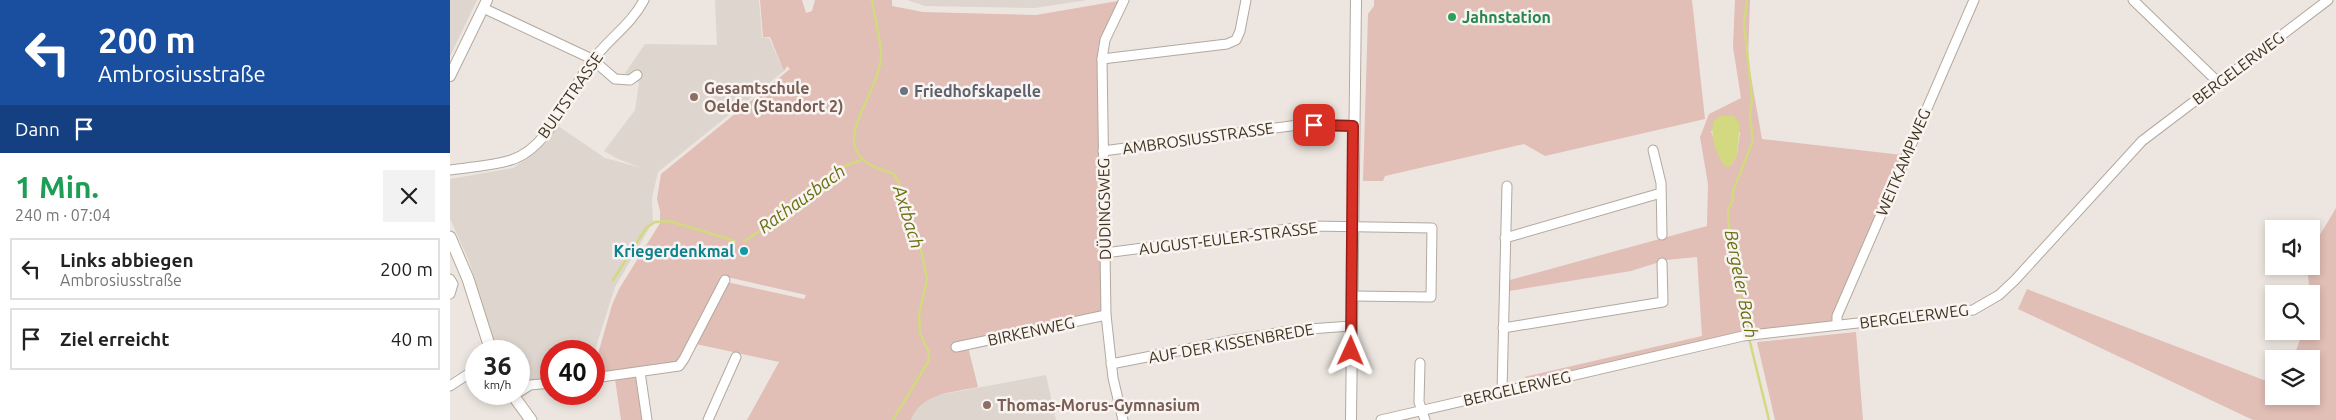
<!DOCTYPE html>
<html lang="de">
<meta charset="utf-8">
<style>
body{margin:0;font-family:Ubuntu,sans-serif;background:#f2f2f2;color:#222;height:100vh;display:flex;flex-direction:column;font-size:19px;white-space:nowrap}
*{box-sizing:border-box;margin:0}
p{font-size:16px;color:#767676}
.icon{flex:none;width:28px;height:28px;fill:none;stroke:currentColor;stroke-width:2;stroke-linecap:round;stroke-linejoin:round}
.map{position:relative;flex:1;overflow:hidden}
.details{display:flex;flex-direction:column;background:#fff;width:450px}
.details>*{flex:none}
.banner{background:#1a4fa0;color:#fff;overflow:hidden}
.fabs{position:absolute;left:1815px;top:220px;display:grid;gap:10px}
.fabs a{display:grid;place-items:center;width:55px;height:55px;border-radius:0px;background:#fff;box-shadow:0 2px 8px #0003;font-size:25px}
.speed{position:absolute;left:15px;top:340px;display:flex;gap:10px;font-size:25px;font-weight:700;text-align:center}
.speed>*{display:grid;place-content:center;width:65px;height:65px;border-radius:50%;background:#fff;box-shadow:0 2px 8px #0003;line-height:1}
.speed small{font-size:12px;font-weight:400}
.speed .limit{border:8px solid #d22;background:#fff;color:#111}
.pin{position:absolute;display:grid;place-items:center;width:42px;height:42px;color:#fff;margin:-21px;border-radius:10px;box-shadow:0 2px 8px #0006}
.me{position:absolute;width:55px;margin:-28px;rotate:1deg;stroke-linejoin:round;filter:drop-shadow(0 0 4px #0008)}
.turn{display:flex;align-items:center;gap:18px;height:105px;padding:0 15px;font-size:22px}
.turn .icon{width:65px;height:65px;stroke-width:2.5}
.turn b{display:block;font-size:35px;line-height:42px}
.then{display:flex;align-items:center;height:48px;padding:0 15px;background:#0003;gap:10px;font-size:19px}
.round{display:grid;place-items:center;flex:none;width:52px;height:52px;border-radius:0px;background:#f2f2f2}
.headline{display:flex;align-items:center;justify-content:space-between;height:85px;padding:0 15px}
h1{font-size:30px;font-weight:600;line-height:38px;color:#1e9e55}
ul{padding:0;list-style:none}
li{display:flex;align-items:center;gap:15px;height:62px;margin:0 10px 8px;padding:0 5px;border:2px solid #e0e0e0;border-radius:0px}
li div{flex:1}
li b{display:block;font-size:19px}
li em{font-style:normal}
main{display:flex;flex:1;min-height:0}
.map>svg:first-child{display:block}
.built{fill:#ddd5ce}
.green{fill:#e1beb6;fill-rule:evenodd}
.water{fill:#d2d981}
.lines{fill:none;stroke-linecap:round;stroke-linejoin:round}
.stream{stroke:#d2d981;stroke-width:2.5}
.minor-casing{stroke:#b2a99e;stroke-width:11}
.tertiary-casing{stroke:#b2a99e;stroke-width:12}
.secondary-casing{stroke:#b4a897;stroke-width:13}
.minor{stroke:#fff;stroke-width:9}
.tertiary{stroke:#fff;stroke-width:10}
.secondary{stroke:#fff;stroke-width:11}
.route-casing{stroke:#8d1f18;stroke-width:12}
.route{stroke:#d93025;stroke-width:9}
.leisure-dot{fill:#2e9e5b;stroke:#f9f4f1;stroke-width:2}
.worship-dot{fill:#6b7280;stroke:#f9f4f1;stroke-width:2}
.education-dot{fill:#8d6e63;stroke:#f9f4f1;stroke-width:2}
.culture-dot{fill:#0f9aa8;stroke:#f9f4f1;stroke-width:2}
.labels{text-anchor:middle;stroke-width:5;stroke-linejoin:round;paint-order:stroke}
.leisure-label{font-size:16px;font-weight:bold;fill:#27864d;stroke:#f9f4f1;text-anchor:start}
.street-label{font-size:16px;fill:#3f341e;stroke:#f9f4f1}
.education-label{font-size:16px;font-weight:bold;fill:#785e54;stroke:#f9f4f1;text-anchor:start}
.worship-label{font-size:16px;font-weight:bold;fill:#5b616d;stroke:#f9f4f1;text-anchor:start}
.culture-label{font-size:16px;font-weight:bold;fill:#0d838f;stroke:#f9f4f1;text-anchor:end}
.water-label{font-size:18px;font-style:italic;fill:#687112;stroke:#f9f4f1}
</style>
<main>
<section class="details">
<div class="banner">
<div class="turn"><svg class="icon" aria-label="left" viewBox="0 0 24 24"><path d="M17 20v-9H6M10 6l-5 5 5 5"/></svg><div><b>200 m</b>Ambrosiusstraße</div></div>
<div class="then">Dann<svg class="icon" aria-label="arrive" viewBox="0 0 24 24"><path d="M6 21V4h12l-3 4 3 4H6"/></svg></div>
</div>
<div class="headline"><div><h1>1 Min.</h1><p>240 m · 07:04</p></div><a class="round"><svg class="icon" aria-label="close" viewBox="0 0 24 24"><path d="M6 6l12 12M18 6L6 18"/></svg></a></div>
<ul>
<li><svg class="icon" aria-label="left" viewBox="0 0 24 24"><path d="M17 20v-9H6M10 6l-5 5 5 5"/></svg><div><b>Links abbiegen</b><p>Ambrosiusstraße</p></div><em>200 m</em></li>
<li><svg class="icon" aria-label="arrive" viewBox="0 0 24 24"><path d="M6 21V4h12l-3 4 3 4H6"/></svg><div><b>Ziel erreicht</b></div><em>40 m</em></li>
</ul>
</section>
<div class="map">
<svg width="1886" height="420" viewBox="0 0 1886 420">
<rect width="100%" height="100%" fill="#ede6e0"/>
<g class="built">
<path d="M0,0H27L0,56Z"/>
<path d="M265,0H309L312,37L319,38L334,71L208,172L202,198L203,222L165,287L144,353V351H101V380L69,387V351H47L19,261L0,219V179L63,168L79,157L99,140L108,126L155,158L192,168L168,159L154,151L185,110L189,83L175,73L195,44L267,45Z"/>
<path d="M457,0H637L585,8L475,6Z"/>
<path d="M596,375L606,420H461L464,412L478,397Z"/>
</g>
<g class="green">
<path d="M310,0H352L356,13L362,11L365,0H442V6L473,12L586,15L668,1L648,47L652,313L518,347L528,387C502,393 472,392 461,420H297L329,362L246,344L277,282L354,299L356,295L273,276L227,363L144,376V368L162,305L169,289L210,223V211L207,199L211,174L340,69L337,66L334,71L320,37H313Z"/>
<path d="M924,0H1242L1255,119L1095,156L1074,144L935,176L933,181H913L918,14L924,6Z"/>
<path d="M1285,0H1300L1298,60L1312,139L1452,155L1381,322L1292,332L1083,380L1074,377L1252,336L1247,257L1216,260L1181,271L1059,291L1060,280L1257,226L1258,184L1250,137L1259,114L1291,98L1283,47ZM1261,131L1290,132L1287,155L1281,166L1267,149Z"/>
<path d="M1886,208V420H1803L1568,309L1577,289L1824,384V396H1861V359H1843L1853,331H1861V294H1860L1857,266H1861V250Z"/>
<path d="M1406,332L1413,420H1325L1307,342Z"/>
<path d="M187,375L194,420H171L165,379Z"/>
</g>
<path class="water" d="M1271,116H1284L1290,124L1287,155L1281,166L1276,167C1266,157 1259,133 1264,120Z"/>
<g class="lines">
<g class="stream">
<path d="M422,0C424,15 432,44 431,58C426,104 366,155 443,173L448,181L472,254L477,279L469,315L470,333L479,353L478,362L443,420"/>
<path d="M1297,0L1294,23L1302,98L1300,117L1303,141L1283,191V200L1278,210L1280,246L1298,333"/>
<path d="M294,241L323,223L393,167L411,160"/>
<path d="M163,280L196,228L205,222L219,221L285,241"/>
<path d="M1299,338L1319,420"/>
</g>
<defs>
<g id="minor">
<path d="M1683,0L1769,83"/>
<path d="M33,8L142,59L165,79L180,80L187,75"/>
<path d="M652,59L777,44L786,40L790,31L796,0"/>
<path d="M1203,150L1211,183L1212,235"/>
<path d="M653,151L848,125H903"/>
<path d="M0,170C20,167 41,166 61,160C100,148 119,91 142,61C158,39 181,25 194,0"/>
<path d="M1055,238L1211,193"/>
<path d="M655,253L861,226L982,228L981,297L902,296"/>
<path d="M0,279L3,284L0,294"/>
<path d="M1387,325V316L1524,0"/>
<path d="M1053,328L1213,302L1212,263"/>
<path d="M506,347L656,315"/>
<path d="M970,363L969,402L975,420"/>
<path d="M661,364L783,340L845,330L901,326"/>
<path d="M190,372L197,420"/>
<path d="M144,378L229,366L234,359L275,280"/>
<path d="M0,386L26,369"/>
<path d="M1052,391L1057,186"/>
<path d="M69,392L80,385L101,383"/>
<path d="M258,420L286,357"/>
<path d="M673,420L663,378L656,315L652,59L655,40L674,0"/>
<path d="M931,420L1293,336L1523,310L1549,295L1565,280L1692,141L1878,0"/>
</g>
<g id="tertiary">
<path d="M0,76L37,0"/>
<path d="M901,420L906,0"/>
</g>
<g id="secondary">
<path d="M0,237L18,279L41,351"/>
<path d="M62,394L81,420"/>
</g>
</defs>
<use href="#minor" class="minor-casing"/>
<use href="#tertiary" class="tertiary-casing"/>
<use href="#secondary" class="secondary-casing"/>
<use href="#minor" class="minor"/>
<use href="#tertiary" class="tertiary"/>
<use href="#secondary" class="secondary"/>
</g>
<g class="lines">
<defs>
<path id="route" d="M864,125L903,126L901,351"/>
</defs>
<use href="#route" class="route-casing"/>
<use href="#route" class="route"/>
</g>
<circle class="leisure-dot" cx="1002" cy="17" r="5"/>
<circle class="worship-dot" cx="454" cy="91" r="5"/>
<g class="education-dot">
<circle cx="244" cy="97" r="5"/>
<circle cx="537" cy="405" r="5"/>
</g>
<circle class="culture-dot" cx="294" cy="251" r="5"/>
<g class="labels">
<g class="leisure-label">
<text x="1012" y="23">Jahnstation</text>
</g>
<g class="street-label">
<text transform="translate(1788 68) rotate(-37)" y="6">BERGELERWEG</text>
<text transform="translate(120 95) rotate(-55)" y="6">BULTSTRASSE</text>
<text transform="translate(748 138) rotate(-8)" y="6">AMBROSIUSSTRASSE</text>
<text transform="translate(1453 162) rotate(-67)" y="6">WEITKAMPWEG</text>
<text transform="translate(654 209) rotate(-91)" y="6">DÜDINGSWEG</text>
<text transform="translate(778 238) rotate(-7)" y="6">AUGUST-EULER-STRASSE</text>
<text transform="translate(1464 316) rotate(-7)" y="6">BERGELERWEG</text>
<text transform="translate(581 331) rotate(-12)" y="6">BIRKENWEG</text>
<text transform="translate(781 343) rotate(-10)" y="6">AUF DER KISSENBREDE</text>
<text transform="translate(1067 388) rotate(-13)" y="6">BERGELERWEG</text>
</g>
<g class="education-label">
<text x="254" y="94">Gesamtschule<tspan x="254" dy="18">Oelde (Standort 2)</tspan></text>
<text x="547" y="411">Thomas-Morus-Gymnasium</text>
</g>
<g class="worship-label">
<text x="464" y="97">Friedhofskapelle</text>
</g>
<g class="culture-label">
<text x="284" y="257">Kriegerdenkmal</text>
</g>
<g class="water-label">
<text transform="translate(352 199) rotate(-36)" y="6">Rathausbach</text>
<text transform="translate(458 217) rotate(73)" y="6">Axtbach</text>
<text transform="translate(1291 284) rotate(79)" y="6">Bergeler Bach</text>
</g>
</g>
</svg>
<div class="fabs">
<a><svg class="icon" aria-label="sound" viewBox="0 0 24 24"><path d="M4 9h4l5-4v14l-5-4H4zM17 9q2 3 0 6"/></svg></a>
<a><svg class="icon" aria-label="search" viewBox="0 0 24 24"><circle cx="10" cy="10" r="6"/><path d="M15 15l6 6"/></svg></a>
<a><svg class="icon" aria-label="layers" viewBox="0 0 24 24"><path d="M12 4l9 5-9 5-9-5zM3 14l9 5 9-5"/></svg></a>
</div>
<div class="speed"><div>36<small>km/h</small></div><div class="limit">40</div></div>
<div class="pin" style="left:864px;top:125px;background:#d93025"><svg class="icon" aria-label="arrive" viewBox="0 0 24 24"><path d="M6 21V4h12l-3 4 3 4H6"/></svg></div>
<svg class="me" style="left:901px;top:351px" viewBox="-20 -20 40 40"><path d="M0-17L14 15 0 8-14 15z" fill="#d93025" stroke="#fff" stroke-width="4"/></svg>
</div>
</main>
